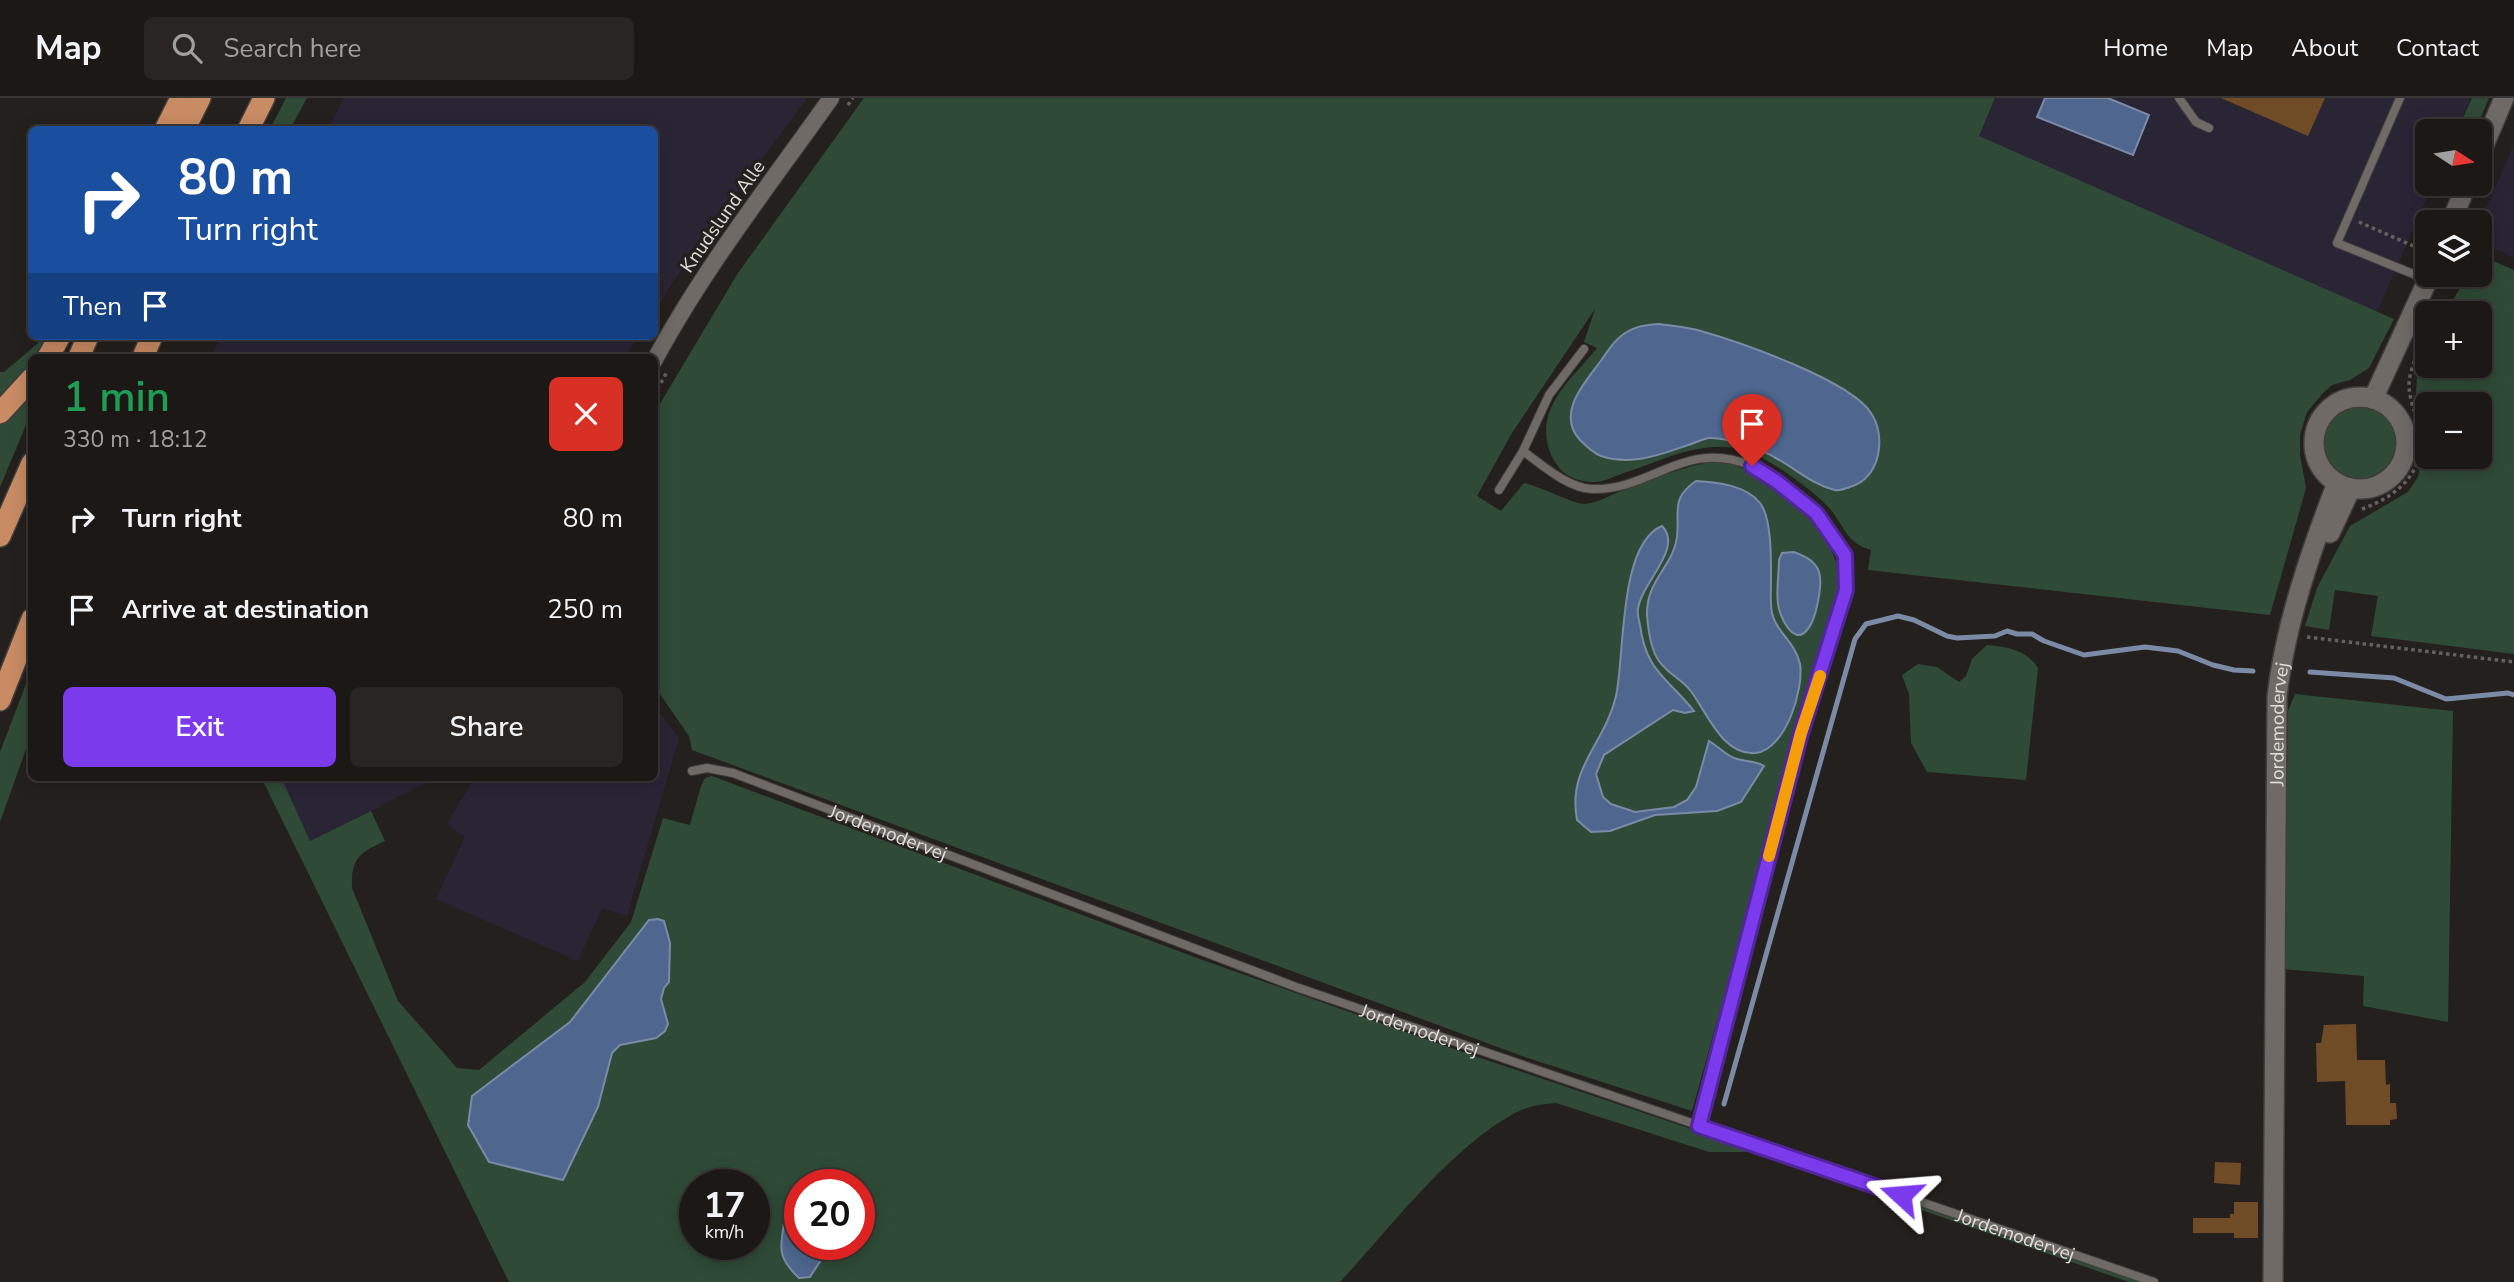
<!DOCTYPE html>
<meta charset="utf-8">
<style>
body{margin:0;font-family:"Nunito Sans",sans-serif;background:#282523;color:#f1f3f6;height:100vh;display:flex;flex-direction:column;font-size:26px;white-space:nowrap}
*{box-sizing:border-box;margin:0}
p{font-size:23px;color:#a0a0a1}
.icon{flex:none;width:38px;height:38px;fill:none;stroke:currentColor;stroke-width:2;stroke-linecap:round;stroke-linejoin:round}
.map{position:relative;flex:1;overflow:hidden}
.panel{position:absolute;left:28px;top:256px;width:630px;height:427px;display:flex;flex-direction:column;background:#1b1816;border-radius:10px;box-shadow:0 4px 18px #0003,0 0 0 2px #393735}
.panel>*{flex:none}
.guide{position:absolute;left:28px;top:28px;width:630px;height:214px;border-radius:10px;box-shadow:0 4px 18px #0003,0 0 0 2px #393735;background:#1a4fa0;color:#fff;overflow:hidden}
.needle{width:46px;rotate:102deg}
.tools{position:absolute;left:2415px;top:21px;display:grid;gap:14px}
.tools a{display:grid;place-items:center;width:77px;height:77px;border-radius:10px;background:#1b1816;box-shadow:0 4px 18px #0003,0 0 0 2px #393735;font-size:35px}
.speed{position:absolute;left:679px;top:1071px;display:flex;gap:14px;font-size:35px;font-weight:700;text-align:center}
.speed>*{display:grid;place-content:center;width:91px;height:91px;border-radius:50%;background:#1b1816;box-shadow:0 4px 18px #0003,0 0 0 2px #393735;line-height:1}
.speed small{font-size:18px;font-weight:400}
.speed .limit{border:10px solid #d22;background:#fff;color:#111}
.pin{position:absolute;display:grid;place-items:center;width:60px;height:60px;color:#fff;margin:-72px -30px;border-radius:50% 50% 50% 0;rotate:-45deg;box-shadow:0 0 7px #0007}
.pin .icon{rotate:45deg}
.me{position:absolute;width:77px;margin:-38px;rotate:289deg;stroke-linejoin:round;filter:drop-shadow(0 0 5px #0008)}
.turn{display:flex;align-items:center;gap:24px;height:147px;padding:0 35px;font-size:32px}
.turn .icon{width:91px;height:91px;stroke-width:2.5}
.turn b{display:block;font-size:49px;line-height:60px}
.then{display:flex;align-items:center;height:66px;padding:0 35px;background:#0003;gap:14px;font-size:26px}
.round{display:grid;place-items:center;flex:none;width:74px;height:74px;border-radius:10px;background:#282523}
.overview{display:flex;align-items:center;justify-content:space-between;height:119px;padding:0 35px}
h1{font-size:42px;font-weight:600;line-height:52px;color:#1e9e55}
.action{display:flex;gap:14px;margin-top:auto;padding:14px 35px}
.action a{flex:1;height:80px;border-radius:10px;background:#7c3aed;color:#fff;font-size:28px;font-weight:600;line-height:80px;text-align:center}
.action a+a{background:#282523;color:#f1f3f6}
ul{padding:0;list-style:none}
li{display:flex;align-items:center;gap:21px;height:91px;padding:0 35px}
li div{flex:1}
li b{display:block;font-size:26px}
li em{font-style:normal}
header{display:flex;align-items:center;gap:42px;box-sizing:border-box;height:98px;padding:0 35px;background:#1b1816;border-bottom:2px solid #393735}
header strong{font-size:33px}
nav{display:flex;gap:38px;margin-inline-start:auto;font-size:24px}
.search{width:490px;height:63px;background:#282523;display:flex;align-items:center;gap:18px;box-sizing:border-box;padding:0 24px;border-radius:10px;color:#a0a0a1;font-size:26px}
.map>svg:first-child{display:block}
.industrial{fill:#2a2535}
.green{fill:#2f4b37;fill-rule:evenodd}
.water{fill:#4f678f;stroke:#7b8ba6;stroke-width:2}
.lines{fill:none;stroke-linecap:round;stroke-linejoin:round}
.stream{stroke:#7b8ba6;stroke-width:5}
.building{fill:#6f4c26}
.service-casing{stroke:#413d3a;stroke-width:10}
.minor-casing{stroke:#413d3a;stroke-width:18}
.tertiary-casing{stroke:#413d3a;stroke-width:22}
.motorway-casing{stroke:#413d3a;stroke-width:24}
.path{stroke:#65615e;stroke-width:3.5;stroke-dasharray:3.5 3.5;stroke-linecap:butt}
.service{stroke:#6f6a66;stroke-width:8}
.minor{stroke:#6f6a66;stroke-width:16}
.tertiary{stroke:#6f6a66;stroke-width:19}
.motorway{stroke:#c88b63;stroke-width:21}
.route-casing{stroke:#51269a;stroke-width:18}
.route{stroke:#7c3aed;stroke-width:12}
.slow{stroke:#f59e0b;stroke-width:12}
.labels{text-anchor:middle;stroke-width:7;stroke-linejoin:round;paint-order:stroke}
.street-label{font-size:19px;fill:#e1dedb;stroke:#24201d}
</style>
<header>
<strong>Map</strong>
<div class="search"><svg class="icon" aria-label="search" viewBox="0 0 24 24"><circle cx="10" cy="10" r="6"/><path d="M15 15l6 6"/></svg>Search here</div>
<nav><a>Home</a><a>Map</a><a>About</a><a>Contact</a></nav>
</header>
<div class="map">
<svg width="2514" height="1184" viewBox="0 0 2514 1184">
<rect width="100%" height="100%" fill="#24201d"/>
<g class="industrial">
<path d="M344,0H807L689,159L655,213L654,32L328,31Z"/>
<path d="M1995,0H2471L2456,33H2427V86H2433L2377,214L1978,38Z"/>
<path d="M2514,47V160L2480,144V124Z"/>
<path d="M221,238H638L625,259H211Z"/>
<path d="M655,608L679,640L627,818L602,810L578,863L436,801L465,739L447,726L475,679H654Z"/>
<path d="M281,679H438L310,743Z"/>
</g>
<g class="green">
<path d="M286,0H307L290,31H270Z"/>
<path d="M864,0H1995L1979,38L2394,221L2369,270L2350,282L2332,287L2323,295L2307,314L2300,337V357L2306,390L2270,517L1868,472L1871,452C1847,445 1845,430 1831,412C1816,394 1766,358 1744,352C1702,340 1659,364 1621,376C1613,379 1603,384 1595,384C1573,384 1558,375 1550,354C1534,310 1571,282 1597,250L1584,244L1595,211L1512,335L1477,398L1501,413L1524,385C1539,388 1574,406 1584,406C1599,405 1611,396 1624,392C1647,383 1700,362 1722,364C1751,367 1792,399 1810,422C1833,450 1843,467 1837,504L1755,801L1746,818L1692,1013L1522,958L692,652L689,638L655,589V314L738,175Z"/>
<path d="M2472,0H2489L2475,33H2457Z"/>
<path d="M2480,157L2514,172V556L2371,538L2378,498L2335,492L2329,532L2305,528L2317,490L2350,428L2408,394L2418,379L2427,337L2416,295L2417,278L2427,247V268H2480V215H2445L2468,177H2480ZM2427,306H2480V359H2427Z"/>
<path d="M42,238H52L39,259H32L31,269L0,305V274H4L37,246Z"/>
<path d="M31,290V315L0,389V322Z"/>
<circle cx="2360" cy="345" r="38"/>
<path d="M1987,547C2008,549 2027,552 2038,570L2026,682L1927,674L1911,645L1909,596L1902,577L1918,566L1937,569L1959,584L1966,578L1972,561Z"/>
<path d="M31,573V637L0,724V654Z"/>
<path d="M2295,596L2453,613L2448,924L2363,908L2364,878L2284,871L2288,613Z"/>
<path d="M712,678L1197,860L1451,950L2145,1184H2129L1754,1054H1709L1556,1005C1542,1006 1528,1008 1515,1015C1449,1051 1391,1129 1340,1184H509L261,679H281L310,743L371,713L385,743C359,755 351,760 352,790L398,903L457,970L479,972L585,884L631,824L663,720L690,727L701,688L705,680ZM695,1087H754V1146H695ZM800,1087H859V1146H800Z"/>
</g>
<g class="water">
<path d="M2045,0H2108L2149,17L2133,57L2037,19Z"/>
<path d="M1659,226C1672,228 1687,229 1701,233C1739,244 1850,282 1871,315C1887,339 1880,381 1850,389C1844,391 1840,393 1835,392C1811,386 1795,370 1774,359C1760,351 1725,339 1709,340C1702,341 1695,345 1688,347C1659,357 1632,368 1601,358C1593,355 1586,348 1580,342C1556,316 1584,285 1600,264C1606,256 1612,245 1620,239C1631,229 1644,227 1659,226Z"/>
<path d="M1696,383C1716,384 1746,387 1760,405C1772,420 1771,463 1771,483C1771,493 1770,505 1772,515C1776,534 1796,545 1800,566C1804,591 1786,651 1756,655C1722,658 1707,614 1690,592C1681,581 1667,575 1659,563C1651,552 1648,530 1647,517C1646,482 1674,467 1677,439C1680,413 1670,401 1696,383Z"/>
<path d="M1662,428C1684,450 1641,485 1638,511C1637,516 1639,522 1640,527C1646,574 1668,580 1694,613L1685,615L1673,612L1604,657L1596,676L1603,699L1611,706L1635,714L1674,709L1687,702L1696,689L1709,643C1718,648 1724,656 1734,660C1744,664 1755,662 1764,668L1741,704L1717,713L1655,717L1610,733L1591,734L1577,722C1567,669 1605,646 1616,598C1625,559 1618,446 1662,428Z"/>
<path d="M1794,454C1804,458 1815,462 1819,474C1823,486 1816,523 1807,532C1793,549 1779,517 1778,506C1776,492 1779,476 1779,462L1782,455Z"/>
<path d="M658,821L664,823L670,845L669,884L664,890L661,901L668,926L665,933L656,940L620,947L612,955L598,1009L563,1082L489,1064L468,1027L472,998L570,924L649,822Z"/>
<path d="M794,1122L800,1123V1146H825L821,1162L810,1179L799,1180C779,1161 779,1152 784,1126Z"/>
</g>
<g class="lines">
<g class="stream">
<path d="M2310,574L2394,580L2446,601L2508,595L2514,597"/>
<path d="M1724,1006L1855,541L1866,526L1898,518L1914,522L1947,538L1957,540L1995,538L2007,533L2017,536H2032L2044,543L2084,557L2145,549L2178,553L2213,567L2234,572L2253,573"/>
</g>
</g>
<g class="building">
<path d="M2221,0H2325L2308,38Z"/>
<path d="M2356,926L2357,962H2385L2386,987L2390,986V1005H2396L2397,1021L2390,1022V1027H2346L2345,983L2317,984L2316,945H2321L2324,927Z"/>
<path d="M2215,1064L2241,1065L2240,1087L2214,1085Z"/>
<path d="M2234,1104H2258V1140H2234V1135H2193V1120H2230V1116H2234Z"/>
</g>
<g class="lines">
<defs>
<g id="service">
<path d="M2179,0L2196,24L2209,30"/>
<path d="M2400,0L2337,145L2428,182"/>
<path d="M1584,251L1549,297L1523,353C1542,367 1568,390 1592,391C1651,393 1684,341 1750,367C1779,378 1832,426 1844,456C1855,482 1828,551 1819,579C1772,726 1738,878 1699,1028"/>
<path d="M1499,392L1523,353"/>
<path id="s1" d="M692,673L707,670L733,675L1296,889L2154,1184"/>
</g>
<path id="minor" d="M654,263C704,170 770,86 831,0"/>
<g id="tertiary">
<path d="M2480,57L2504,0"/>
<path d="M2451,124L2467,86"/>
<circle cx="2360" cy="345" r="46"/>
<path d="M2373,301L2430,177"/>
<path d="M2330,435L2351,390"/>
<path id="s2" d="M2273,1184L2277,599C2285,527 2311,452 2337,385"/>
</g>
<g id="motorway">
<path d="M165,32L181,0"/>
<path d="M184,32L200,0"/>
<path d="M248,32L264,0"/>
<path d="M48,259L60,238"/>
<path d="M79,259L88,238"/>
<path d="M143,259L152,238"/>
<path d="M0,315L32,280"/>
<path d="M0,438L32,365"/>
<path d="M0,602L32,521"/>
</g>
</defs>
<use href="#service" class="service-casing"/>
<use href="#minor" class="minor-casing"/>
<use href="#tertiary" class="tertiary-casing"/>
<use href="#motorway" class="motorway-casing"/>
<g class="path">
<path d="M848,7L853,0"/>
<path d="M2486,87L2492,71"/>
<path d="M2359,124L2427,154"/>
<path d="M654,297L667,274"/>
<path d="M2362,411C2398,398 2428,373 2419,330C2416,315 2409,302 2409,287C2409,276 2414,265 2417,255"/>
<path d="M2307,539L2514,564"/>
</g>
<use href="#service" class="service"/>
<use href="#minor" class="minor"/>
<use href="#tertiary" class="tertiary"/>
<use href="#motorway" class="motorway"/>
</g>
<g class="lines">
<defs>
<path id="route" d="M1752,368L1776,383L1816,415L1845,457L1846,492L1801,635L1699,1028L1901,1097"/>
</defs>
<use href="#route" class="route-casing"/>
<use href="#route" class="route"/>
<path class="slow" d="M1769,758L1801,635L1820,578"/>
</g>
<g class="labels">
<g class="street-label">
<text transform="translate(722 118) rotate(-55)" y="7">Knudslund Alle</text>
<text dy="7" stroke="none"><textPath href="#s2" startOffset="558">Jordemodervej</textPath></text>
<text dy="7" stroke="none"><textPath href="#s1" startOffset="208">Jordemodervej</textPath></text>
<text dy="7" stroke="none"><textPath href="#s1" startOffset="775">Jordemodervej</textPath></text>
<text dy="7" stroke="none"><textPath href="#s1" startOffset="1405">Jordemodervej</textPath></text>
</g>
</g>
</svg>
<div class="tools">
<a><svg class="needle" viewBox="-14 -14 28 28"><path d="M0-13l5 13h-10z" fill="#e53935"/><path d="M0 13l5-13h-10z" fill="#a0a0a1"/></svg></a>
<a><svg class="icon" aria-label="layers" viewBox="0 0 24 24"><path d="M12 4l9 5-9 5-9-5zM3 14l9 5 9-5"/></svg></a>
<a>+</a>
<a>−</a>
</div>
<div class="speed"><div>17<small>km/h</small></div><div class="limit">20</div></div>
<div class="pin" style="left:1752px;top:368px;background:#d93025"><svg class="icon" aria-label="arrive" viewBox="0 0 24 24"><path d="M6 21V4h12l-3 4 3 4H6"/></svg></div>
<svg class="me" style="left:1901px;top:1097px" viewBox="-20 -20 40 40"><path d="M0-17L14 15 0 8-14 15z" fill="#7c3aed" stroke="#fff" stroke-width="4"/></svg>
<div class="guide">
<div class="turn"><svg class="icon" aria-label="right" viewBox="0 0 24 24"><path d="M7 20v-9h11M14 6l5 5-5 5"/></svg><div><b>80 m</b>Turn right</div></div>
<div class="then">Then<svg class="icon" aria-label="arrive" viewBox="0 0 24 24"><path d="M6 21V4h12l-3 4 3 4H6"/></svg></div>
</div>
<section class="panel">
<div class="overview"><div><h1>1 min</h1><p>330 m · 18:12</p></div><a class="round" style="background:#d93025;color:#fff"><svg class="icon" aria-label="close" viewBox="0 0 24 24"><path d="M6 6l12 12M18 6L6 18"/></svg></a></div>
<ul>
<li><svg class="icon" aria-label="right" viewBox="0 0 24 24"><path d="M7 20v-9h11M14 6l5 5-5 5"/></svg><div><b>Turn right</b></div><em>80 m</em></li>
<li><svg class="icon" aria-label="arrive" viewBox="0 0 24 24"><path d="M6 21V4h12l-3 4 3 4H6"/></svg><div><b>Arrive at destination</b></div><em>250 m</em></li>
</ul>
<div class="action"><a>Exit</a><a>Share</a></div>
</section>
</div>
